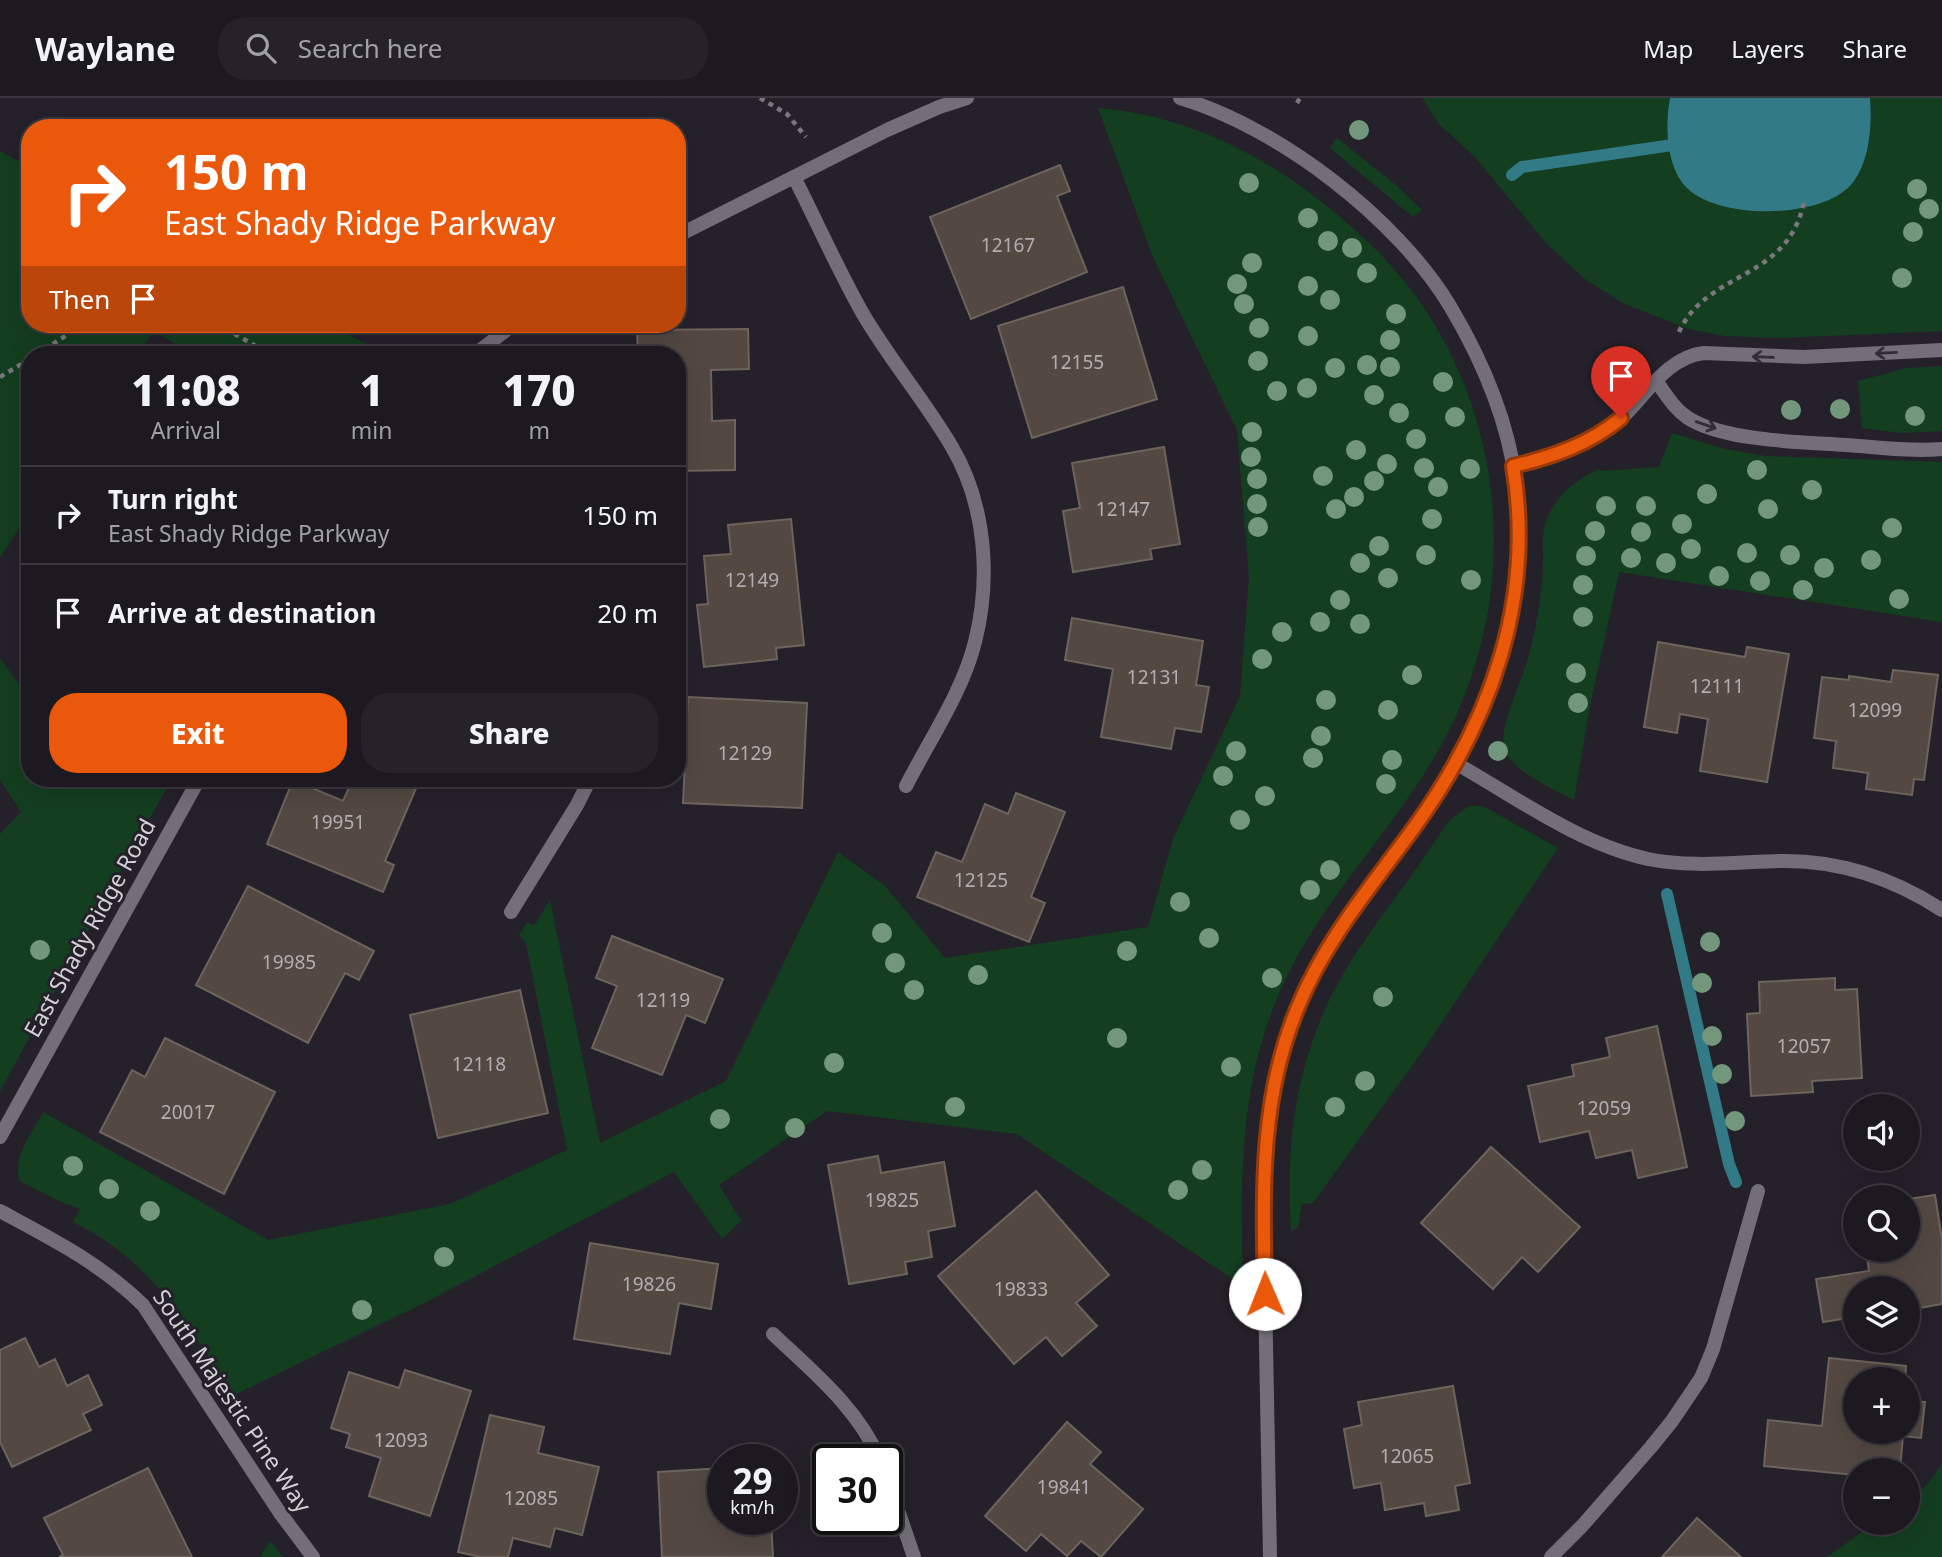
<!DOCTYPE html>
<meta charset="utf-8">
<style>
body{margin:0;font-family:"Noto Sans",sans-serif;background:#252229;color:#f1f3f6;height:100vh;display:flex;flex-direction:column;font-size:26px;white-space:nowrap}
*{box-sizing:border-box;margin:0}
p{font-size:23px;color:#a0a0a5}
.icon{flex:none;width:38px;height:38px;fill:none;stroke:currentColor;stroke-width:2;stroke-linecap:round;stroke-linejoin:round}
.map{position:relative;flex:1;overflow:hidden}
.drawer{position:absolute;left:21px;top:248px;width:665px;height:441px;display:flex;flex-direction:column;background:#1c1920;border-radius:28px;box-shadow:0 7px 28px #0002,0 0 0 2px #3a383e}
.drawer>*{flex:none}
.hud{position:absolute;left:21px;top:21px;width:665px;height:214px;border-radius:28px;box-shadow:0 7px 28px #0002,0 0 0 2px #3a383e;background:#ea580c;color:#fff;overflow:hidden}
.buttons{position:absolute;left:1843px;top:996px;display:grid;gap:14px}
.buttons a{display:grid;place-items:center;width:77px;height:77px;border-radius:50%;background:#1c1920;box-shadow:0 7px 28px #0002,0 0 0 2px #3a383e;font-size:35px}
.speed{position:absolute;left:707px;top:1346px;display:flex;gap:14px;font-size:35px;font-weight:700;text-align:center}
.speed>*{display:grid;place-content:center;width:91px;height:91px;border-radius:50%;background:#1c1920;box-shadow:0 7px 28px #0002,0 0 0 2px #3a383e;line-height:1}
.speed small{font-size:18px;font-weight:400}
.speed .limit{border:4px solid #111;border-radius:10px;background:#fff;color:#111}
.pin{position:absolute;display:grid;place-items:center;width:60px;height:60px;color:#fff;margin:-72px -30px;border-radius:50% 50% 50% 0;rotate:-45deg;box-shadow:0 0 7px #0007}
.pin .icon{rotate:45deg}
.me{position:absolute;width:77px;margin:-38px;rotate:359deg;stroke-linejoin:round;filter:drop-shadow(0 0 5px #0008)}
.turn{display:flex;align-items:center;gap:24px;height:147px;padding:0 28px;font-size:32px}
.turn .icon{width:91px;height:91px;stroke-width:2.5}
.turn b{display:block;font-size:49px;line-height:60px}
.then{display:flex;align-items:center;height:66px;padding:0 28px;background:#0003;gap:14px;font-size:26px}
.eta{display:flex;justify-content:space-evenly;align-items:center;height:119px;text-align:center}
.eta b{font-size:42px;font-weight:800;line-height:49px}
.action{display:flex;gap:14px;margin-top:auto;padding:14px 28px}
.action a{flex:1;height:80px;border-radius:28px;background:#ea580c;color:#fff;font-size:28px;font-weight:800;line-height:80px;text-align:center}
.action a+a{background:#252229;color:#f1f3f6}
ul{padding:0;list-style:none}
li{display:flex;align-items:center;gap:21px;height:98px;padding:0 28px;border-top:2px solid #3a383e}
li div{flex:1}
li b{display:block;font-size:26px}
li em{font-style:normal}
header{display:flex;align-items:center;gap:42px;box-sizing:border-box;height:98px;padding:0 35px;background:#1c1920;border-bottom:2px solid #3a383e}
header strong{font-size:33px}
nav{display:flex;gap:38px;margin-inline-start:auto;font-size:24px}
.search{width:490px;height:63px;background:#252229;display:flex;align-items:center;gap:18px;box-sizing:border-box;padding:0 24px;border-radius:28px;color:#a0a0a5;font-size:26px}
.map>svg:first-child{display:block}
.green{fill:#143e20}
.water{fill:#317a86}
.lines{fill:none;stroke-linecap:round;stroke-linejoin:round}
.stream{stroke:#317a86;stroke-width:12}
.building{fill:#534842;stroke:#6f645d;stroke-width:2}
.path{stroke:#7a777f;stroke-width:4.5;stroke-dasharray:5 5;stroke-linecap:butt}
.minor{stroke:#736f7a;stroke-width:14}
.tree{fill:#73977d}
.oneway{stroke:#312d37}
.route-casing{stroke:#983908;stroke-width:18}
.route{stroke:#ea580c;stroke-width:12}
.labels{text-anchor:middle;stroke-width:6;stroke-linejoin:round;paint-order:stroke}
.number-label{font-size:19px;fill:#b2aeb1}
.street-label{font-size:23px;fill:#d2d0d6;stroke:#25212b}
</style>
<header>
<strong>Waylane</strong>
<div class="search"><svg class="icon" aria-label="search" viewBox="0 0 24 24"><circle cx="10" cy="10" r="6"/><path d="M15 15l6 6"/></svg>Search here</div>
<nav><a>Map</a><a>Layers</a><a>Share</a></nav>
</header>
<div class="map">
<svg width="1942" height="1459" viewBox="0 0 1942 1459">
<rect width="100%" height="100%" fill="#25212b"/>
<g class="green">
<path d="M1422,0H1942V233L1777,240L1725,238L1689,231L1624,206L1585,181L1547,146L1475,59L1439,26Z"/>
<path d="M1098,10C1204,19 1291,72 1367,143C1506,273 1532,488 1439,651C1389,740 1311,811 1274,908C1238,999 1241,1092 1243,1188L1017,1036L827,1013L719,1087L741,1123L722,1141L674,1074L426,1204L234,1297C186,1226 154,1164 73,1124L80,1111L61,1104L20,1083C11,1060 33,1034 43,1014L268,1142L450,1106L567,1052L526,845L519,837L527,824L534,828L550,802L600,1045L726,983L838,754L885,788L945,860L1148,829L1173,741L1240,598L1249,479L1237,332L1152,157Z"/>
<path d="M1337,40L1397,88L1422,112L1413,119L1330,50Z"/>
<path d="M0,53L30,69V226H328L388,257H194L154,233L137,257H30V415L0,459Z"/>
<path d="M1942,268V333L1901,335L1862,330L1858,283L1906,270Z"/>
<path d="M1672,335L1725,351L1766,358L1942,364V524L1619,474L1590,608L1574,702C1555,692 1513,673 1505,653C1497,631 1522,583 1528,560C1536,532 1541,500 1543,470C1544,455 1541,438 1546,423C1556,397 1575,383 1598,371L1604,373L1659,369Z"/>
<path d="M0,560L30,602V681H147L166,691L0,993V736L21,714L0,682Z"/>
<path d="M1469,708H1482L1488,711L1558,750L1422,954L1318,1098L1313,1105L1302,1106L1298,1129L1291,1134C1287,1068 1291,1002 1314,939C1334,881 1371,832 1407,784C1422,763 1435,742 1450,722Z"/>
<path d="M1942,1366V1459H1827L1875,1425L1908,1424V1401L1926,1388Z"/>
<path d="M270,1443L283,1459H260Z"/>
</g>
<path class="water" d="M1670,0H1870C1872,26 1870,61 1854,83C1827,122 1716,123 1685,88C1666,67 1665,26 1670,0Z"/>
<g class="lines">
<g class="stream">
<path d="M1512,77L1522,69L1686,45"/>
<path d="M1667,796L1729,1066L1736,1084"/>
</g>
</g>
<g class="building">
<path d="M1060,67L1070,93L1057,98L1087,174L971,221L930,119Z"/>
<path d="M1123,189L1157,301L1032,340L998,228Z"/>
<path d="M748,231L749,271L711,272L712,323L735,322V372L677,373V257H638L637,232Z"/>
<path d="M1164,349L1180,446L1150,451L1152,461L1073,474L1063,413L1080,410L1072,365Z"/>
<path d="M791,421L804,547L776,550L777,561L704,569L697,507L708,506L704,458L731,456L728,427Z"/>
<path d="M1072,520L1203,543L1196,587L1209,589L1201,634L1175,630L1171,651L1101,639L1113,571L1065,562Z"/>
<path d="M1658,544L1745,559L1747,549L1789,556L1767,684L1700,673L1708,621L1680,616L1677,635L1644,629Z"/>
<path d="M1893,572L1938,577L1924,682L1914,681L1912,697L1866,691L1868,675L1833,670L1836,643L1814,640L1822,579L1849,582V578L1891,584Z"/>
<path d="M688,599L807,605L802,710L683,705Z"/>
<path d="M353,681H420L385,763L394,767L383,794L267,746L293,682L343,703Z"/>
<path d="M1016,695L1065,714L1031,799L1045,805L1029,844L917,799L936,754L962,764L985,706L1008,716Z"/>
<path d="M248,788L374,853L359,882L345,875L308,945L196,887Z"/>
<path d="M612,838L723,881L705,925L686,917L662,977L592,950L617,888L596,880Z"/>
<path d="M1835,880V892L1857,891L1862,980L1812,983L1813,994L1751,998L1747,916L1760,915L1759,884Z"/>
<path d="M520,892L548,1015L438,1040L410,917Z"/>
<path d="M1657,928L1687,1069L1638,1080L1632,1052L1596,1060L1589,1033L1540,1044L1528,988L1574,978L1572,967L1610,959L1606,940Z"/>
<path d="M165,940L275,994L224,1096L100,1034L132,972L145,979Z"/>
<path d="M1491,1049L1580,1129L1538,1174L1522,1159L1493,1191L1421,1125Z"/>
<path d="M878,1058L881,1075L944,1064L955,1128L928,1133L932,1159L905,1164L907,1176L849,1186L828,1067Z"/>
<path d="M1036,1093L1109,1177L1076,1205L1097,1228L1062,1258L1046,1239L1014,1266L938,1178Z"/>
<path d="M1935,1097L1942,1141V1206L1908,1212V1190H1855V1219L1823,1224L1816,1181L1869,1173L1866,1152H1908V1101Z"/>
<path d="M590,1145L718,1166L711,1211L679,1205L670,1256L574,1241Z"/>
<path d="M25,1240L39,1269L55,1261L67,1288L88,1277L102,1307L83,1316L91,1332L12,1369L0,1344V1252Z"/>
<path d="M1829,1260L1906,1268L1905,1281H1855V1334H1908V1303L1925,1304L1921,1340L1903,1338L1900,1372H1855V1377L1764,1368L1768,1322L1822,1328Z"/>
<path d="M405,1272L471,1293L430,1418L369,1398L381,1360L346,1349L350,1336L331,1330L349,1274L399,1290Z"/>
<path d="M1453,1288L1470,1385L1455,1388L1459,1412L1426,1418L1424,1405L1385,1412L1381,1385L1354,1390L1344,1331L1362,1327L1358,1304Z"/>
<path d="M490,1317L544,1329L538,1355L599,1369L582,1437L555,1430L550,1449L513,1440L508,1459H481L458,1454Z"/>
<path d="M1067,1324L1101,1354L1090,1366L1143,1411L1101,1459L1081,1443L1067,1458L1041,1436L1026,1453L985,1418Z"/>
<path d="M148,1370L192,1459H59L63,1457L44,1420Z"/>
<path d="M723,1370V1421H771L773,1459H662L658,1374Z"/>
<path d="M1697,1420L1741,1459H1662Z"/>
</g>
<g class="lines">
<g class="path">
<path d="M760,0L787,16L806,39"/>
<path d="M1297,5L1300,0"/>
<path d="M217,226L272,257"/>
<path d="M1679,234C1707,172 1789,183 1804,103"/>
<path d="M36,257L84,226"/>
<path d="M0,279L30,261"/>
</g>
<g class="minor">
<path d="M1180,0C1278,29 1397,120 1450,208C1481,260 1508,323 1516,385C1529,492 1498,606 1438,696C1395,761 1340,820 1306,890C1275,953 1267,1018 1263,1087L1270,1459"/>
<path d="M794,79C817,124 838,172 863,216C890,262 925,303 952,349C986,407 991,480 975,544C963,593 929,643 906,688"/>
<path d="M677,138L887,32L939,9L967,0"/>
<path d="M474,257L514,226"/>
<path d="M1656,283C1666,296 1674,311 1688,320C1724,343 1802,344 1845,347C1877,349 1910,354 1942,351"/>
<path d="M1513,368C1548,360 1584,350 1613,328C1642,305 1664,259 1704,255L1804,259L1942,252"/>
<path d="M1457,666C1517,700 1579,746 1648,761C1691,770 1737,764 1781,763C1839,762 1894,781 1942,812"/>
<path d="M511,814L577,707L590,681"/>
<path d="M0,1039L199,681"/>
<path d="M0,1113C52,1141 100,1165 143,1207L280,1415L313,1459"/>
<path d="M773,1236C813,1274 858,1310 880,1362"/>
<path d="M887,1380L914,1459"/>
<path d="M1551,1459L1582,1428L1651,1349L1672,1323L1701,1280L1713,1251L1758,1093"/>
</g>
</g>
<g class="tree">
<circle cx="1359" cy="32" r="10"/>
<circle cx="1249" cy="85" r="10"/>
<circle cx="1917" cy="91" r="10"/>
<circle cx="1929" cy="111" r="10"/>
<circle cx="1308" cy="120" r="10"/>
<circle cx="1913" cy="134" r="10"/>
<circle cx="1328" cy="143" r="10"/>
<circle cx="1352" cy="150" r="10"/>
<circle cx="1252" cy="165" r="10"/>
<circle cx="1367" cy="175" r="10"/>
<circle cx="1902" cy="180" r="10"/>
<circle cx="1237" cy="186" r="10"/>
<circle cx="1308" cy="188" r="10"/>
<circle cx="1330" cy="202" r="10"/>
<circle cx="1244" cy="206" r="10"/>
<circle cx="1396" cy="216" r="10"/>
<circle cx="1259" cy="230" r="10"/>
<circle cx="1308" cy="238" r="10"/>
<circle cx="1390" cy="242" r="10"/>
<circle cx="1258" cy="263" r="10"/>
<circle cx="1367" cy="267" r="10"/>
<circle cx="1390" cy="269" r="10"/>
<circle cx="1335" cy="270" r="10"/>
<circle cx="1443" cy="284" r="10"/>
<circle cx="1307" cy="290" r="10"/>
<circle cx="1277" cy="293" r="10"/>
<circle cx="1374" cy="297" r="10"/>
<circle cx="1840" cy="311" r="10"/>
<circle cx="1791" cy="312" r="10"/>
<circle cx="1399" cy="315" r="10"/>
<circle cx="1915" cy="318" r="10"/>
<circle cx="1455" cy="319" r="10"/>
<circle cx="1252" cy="334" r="10"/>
<circle cx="1416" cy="341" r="10"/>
<circle cx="1356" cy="352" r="10"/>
<circle cx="1251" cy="359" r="10"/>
<circle cx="1387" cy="366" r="10"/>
<circle cx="1424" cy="370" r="10"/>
<circle cx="1470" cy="371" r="10"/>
<circle cx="1757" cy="372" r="10"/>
<circle cx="1323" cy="378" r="10"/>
<circle cx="1257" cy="381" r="10"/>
<circle cx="1374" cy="383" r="10"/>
<circle cx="1438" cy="389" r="10"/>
<circle cx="1812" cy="392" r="10"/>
<circle cx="1707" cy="396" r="10"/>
<circle cx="1354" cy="399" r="10"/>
<circle cx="1257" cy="406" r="10"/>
<circle cx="1606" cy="408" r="10"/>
<circle cx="1646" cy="408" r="10"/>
<circle cx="1336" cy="411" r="10"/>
<circle cx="1768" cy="411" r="10"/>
<circle cx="1432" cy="421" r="10"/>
<circle cx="1682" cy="426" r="10"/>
<circle cx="1258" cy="429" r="10"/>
<circle cx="1892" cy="430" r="10"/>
<circle cx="1595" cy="433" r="10"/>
<circle cx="1641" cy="434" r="10"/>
<circle cx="1379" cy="448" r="10"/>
<circle cx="1691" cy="451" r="10"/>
<circle cx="1747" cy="455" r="10"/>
<circle cx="1426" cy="457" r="10"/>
<circle cx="1790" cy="457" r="10"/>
<circle cx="1586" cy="458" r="10"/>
<circle cx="1631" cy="460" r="10"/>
<circle cx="1871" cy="462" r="10"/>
<circle cx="1360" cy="465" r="10"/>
<circle cx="1666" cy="465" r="10"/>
<circle cx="1824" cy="470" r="10"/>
<circle cx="1719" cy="478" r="10"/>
<circle cx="1388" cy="480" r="10"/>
<circle cx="1471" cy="482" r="10"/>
<circle cx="1760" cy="483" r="10"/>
<circle cx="1583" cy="487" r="10"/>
<circle cx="1803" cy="492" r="10"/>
<circle cx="1899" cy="501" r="10"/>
<circle cx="1340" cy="502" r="10"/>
<circle cx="1583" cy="519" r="10"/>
<circle cx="1320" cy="524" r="10"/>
<circle cx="1360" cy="526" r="10"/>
<circle cx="1282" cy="534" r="10"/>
<circle cx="1262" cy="561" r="10"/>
<circle cx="1576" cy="575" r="10"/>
<circle cx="1412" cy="577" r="10"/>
<circle cx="1326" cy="602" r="10"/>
<circle cx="1578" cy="605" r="10"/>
<circle cx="1388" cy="612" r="10"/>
<circle cx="1321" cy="638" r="10"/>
<circle cx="1236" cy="653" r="10"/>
<circle cx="1498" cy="653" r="10"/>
<circle cx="1313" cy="660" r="10"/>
<circle cx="1392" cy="662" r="10"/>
<circle cx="1223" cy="678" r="10"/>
<circle cx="1386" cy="686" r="10"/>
<circle cx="1265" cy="698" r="10"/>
<circle cx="1240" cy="722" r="10"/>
<circle cx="1330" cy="772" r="10"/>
<circle cx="1310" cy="792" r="10"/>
<circle cx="1180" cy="804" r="10"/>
<circle cx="882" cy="835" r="10"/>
<circle cx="1209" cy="840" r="10"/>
<circle cx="1710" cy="844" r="10"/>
<circle cx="40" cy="852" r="10"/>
<circle cx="1127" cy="853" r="10"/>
<circle cx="895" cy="865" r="10"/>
<circle cx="978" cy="877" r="10"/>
<circle cx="1272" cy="880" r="10"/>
<circle cx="1702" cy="885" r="10"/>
<circle cx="914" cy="892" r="10"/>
<circle cx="1383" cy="899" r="10"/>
<circle cx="1712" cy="938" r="10"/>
<circle cx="1117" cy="940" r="10"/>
<circle cx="834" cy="965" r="10"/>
<circle cx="1231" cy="969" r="10"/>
<circle cx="1722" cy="976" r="10"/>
<circle cx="1365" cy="983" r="10"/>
<circle cx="955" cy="1009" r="10"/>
<circle cx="1335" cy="1009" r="10"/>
<circle cx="720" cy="1021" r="10"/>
<circle cx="1735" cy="1023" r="10"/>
<circle cx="795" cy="1030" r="10"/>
<circle cx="73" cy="1068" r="10"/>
<circle cx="1202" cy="1072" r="10"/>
<circle cx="109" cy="1091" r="10"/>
<circle cx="1178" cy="1092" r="10"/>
<circle cx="150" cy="1113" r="10"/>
<circle cx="444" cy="1159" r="10"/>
<circle cx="362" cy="1212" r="10"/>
</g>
<defs><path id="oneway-shaft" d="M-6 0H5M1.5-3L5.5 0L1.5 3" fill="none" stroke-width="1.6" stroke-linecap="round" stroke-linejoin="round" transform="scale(1.75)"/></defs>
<g class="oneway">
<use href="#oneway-shaft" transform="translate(1886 255) rotate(177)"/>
<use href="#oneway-shaft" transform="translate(1763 259) rotate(-178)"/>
<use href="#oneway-shaft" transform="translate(1706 327) rotate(19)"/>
</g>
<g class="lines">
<defs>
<path id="route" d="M1265,1196C1263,1097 1259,1001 1298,909C1325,842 1374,785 1416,727C1492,621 1535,499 1513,368C1552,359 1590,346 1621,320"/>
</defs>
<use href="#route" class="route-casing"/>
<use href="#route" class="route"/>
</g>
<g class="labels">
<g class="number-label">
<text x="1008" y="154">12167</text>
<text x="1077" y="271">12155</text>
<text x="1123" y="418">12147</text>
<text x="752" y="489">12149</text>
<text x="1154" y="586">12131</text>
<text x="1717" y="595">12111</text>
<text x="1875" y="619">12099</text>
<text x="745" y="662">12129</text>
<text x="338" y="731">19951</text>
<text x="981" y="789">12125</text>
<text x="289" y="871">19985</text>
<text x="663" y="909">12119</text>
<text x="1804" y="955">12057</text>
<text x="479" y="973">12118</text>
<text x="1604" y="1017">12059</text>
<text x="188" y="1021">20017</text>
<text x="892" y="1109">19825</text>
<text x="649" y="1193">19826</text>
<text x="1021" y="1198">19833</text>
<text x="401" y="1349">12093</text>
<text x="1407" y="1365">12065</text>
<text x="1064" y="1396">19841</text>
<text x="531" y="1407">12085</text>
</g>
<g class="street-label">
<text transform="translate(90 830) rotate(-61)" y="8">East Shady Ridge Road</text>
<text transform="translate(232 1303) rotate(56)" y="8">South Majestic Pine Way</text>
</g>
</g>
</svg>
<div class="buttons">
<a><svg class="icon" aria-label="sound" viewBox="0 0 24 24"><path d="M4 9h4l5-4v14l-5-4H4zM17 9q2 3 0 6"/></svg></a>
<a><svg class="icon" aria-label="search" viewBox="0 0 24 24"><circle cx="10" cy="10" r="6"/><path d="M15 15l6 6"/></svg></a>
<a><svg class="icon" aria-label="layers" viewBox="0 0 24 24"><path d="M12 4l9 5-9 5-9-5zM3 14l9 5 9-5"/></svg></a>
<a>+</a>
<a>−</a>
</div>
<div class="speed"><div>29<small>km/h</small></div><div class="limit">30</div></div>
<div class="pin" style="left:1621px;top:320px;background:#d93025"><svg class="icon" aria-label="arrive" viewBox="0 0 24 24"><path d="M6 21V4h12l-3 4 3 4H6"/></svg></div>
<svg class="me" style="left:1265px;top:1196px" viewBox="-20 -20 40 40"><circle r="19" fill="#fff"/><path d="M0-13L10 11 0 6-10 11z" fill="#ea580c"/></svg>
<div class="hud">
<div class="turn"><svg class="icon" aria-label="right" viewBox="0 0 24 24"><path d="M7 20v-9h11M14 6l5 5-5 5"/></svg><div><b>150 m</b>East Shady Ridge Parkway</div></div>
<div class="then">Then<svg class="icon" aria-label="arrive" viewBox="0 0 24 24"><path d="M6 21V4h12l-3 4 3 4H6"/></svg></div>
</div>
<section class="drawer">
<div class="eta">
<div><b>11:08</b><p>Arrival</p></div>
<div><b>1</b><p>min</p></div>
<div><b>170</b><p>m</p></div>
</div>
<ul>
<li><svg class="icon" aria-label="right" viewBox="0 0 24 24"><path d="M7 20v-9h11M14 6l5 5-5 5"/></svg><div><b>Turn right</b><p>East Shady Ridge Parkway</p></div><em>150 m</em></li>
<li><svg class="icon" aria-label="arrive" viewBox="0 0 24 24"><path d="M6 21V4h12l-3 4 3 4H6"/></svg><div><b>Arrive at destination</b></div><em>20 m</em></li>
</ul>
<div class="action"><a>Exit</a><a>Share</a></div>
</section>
</div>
